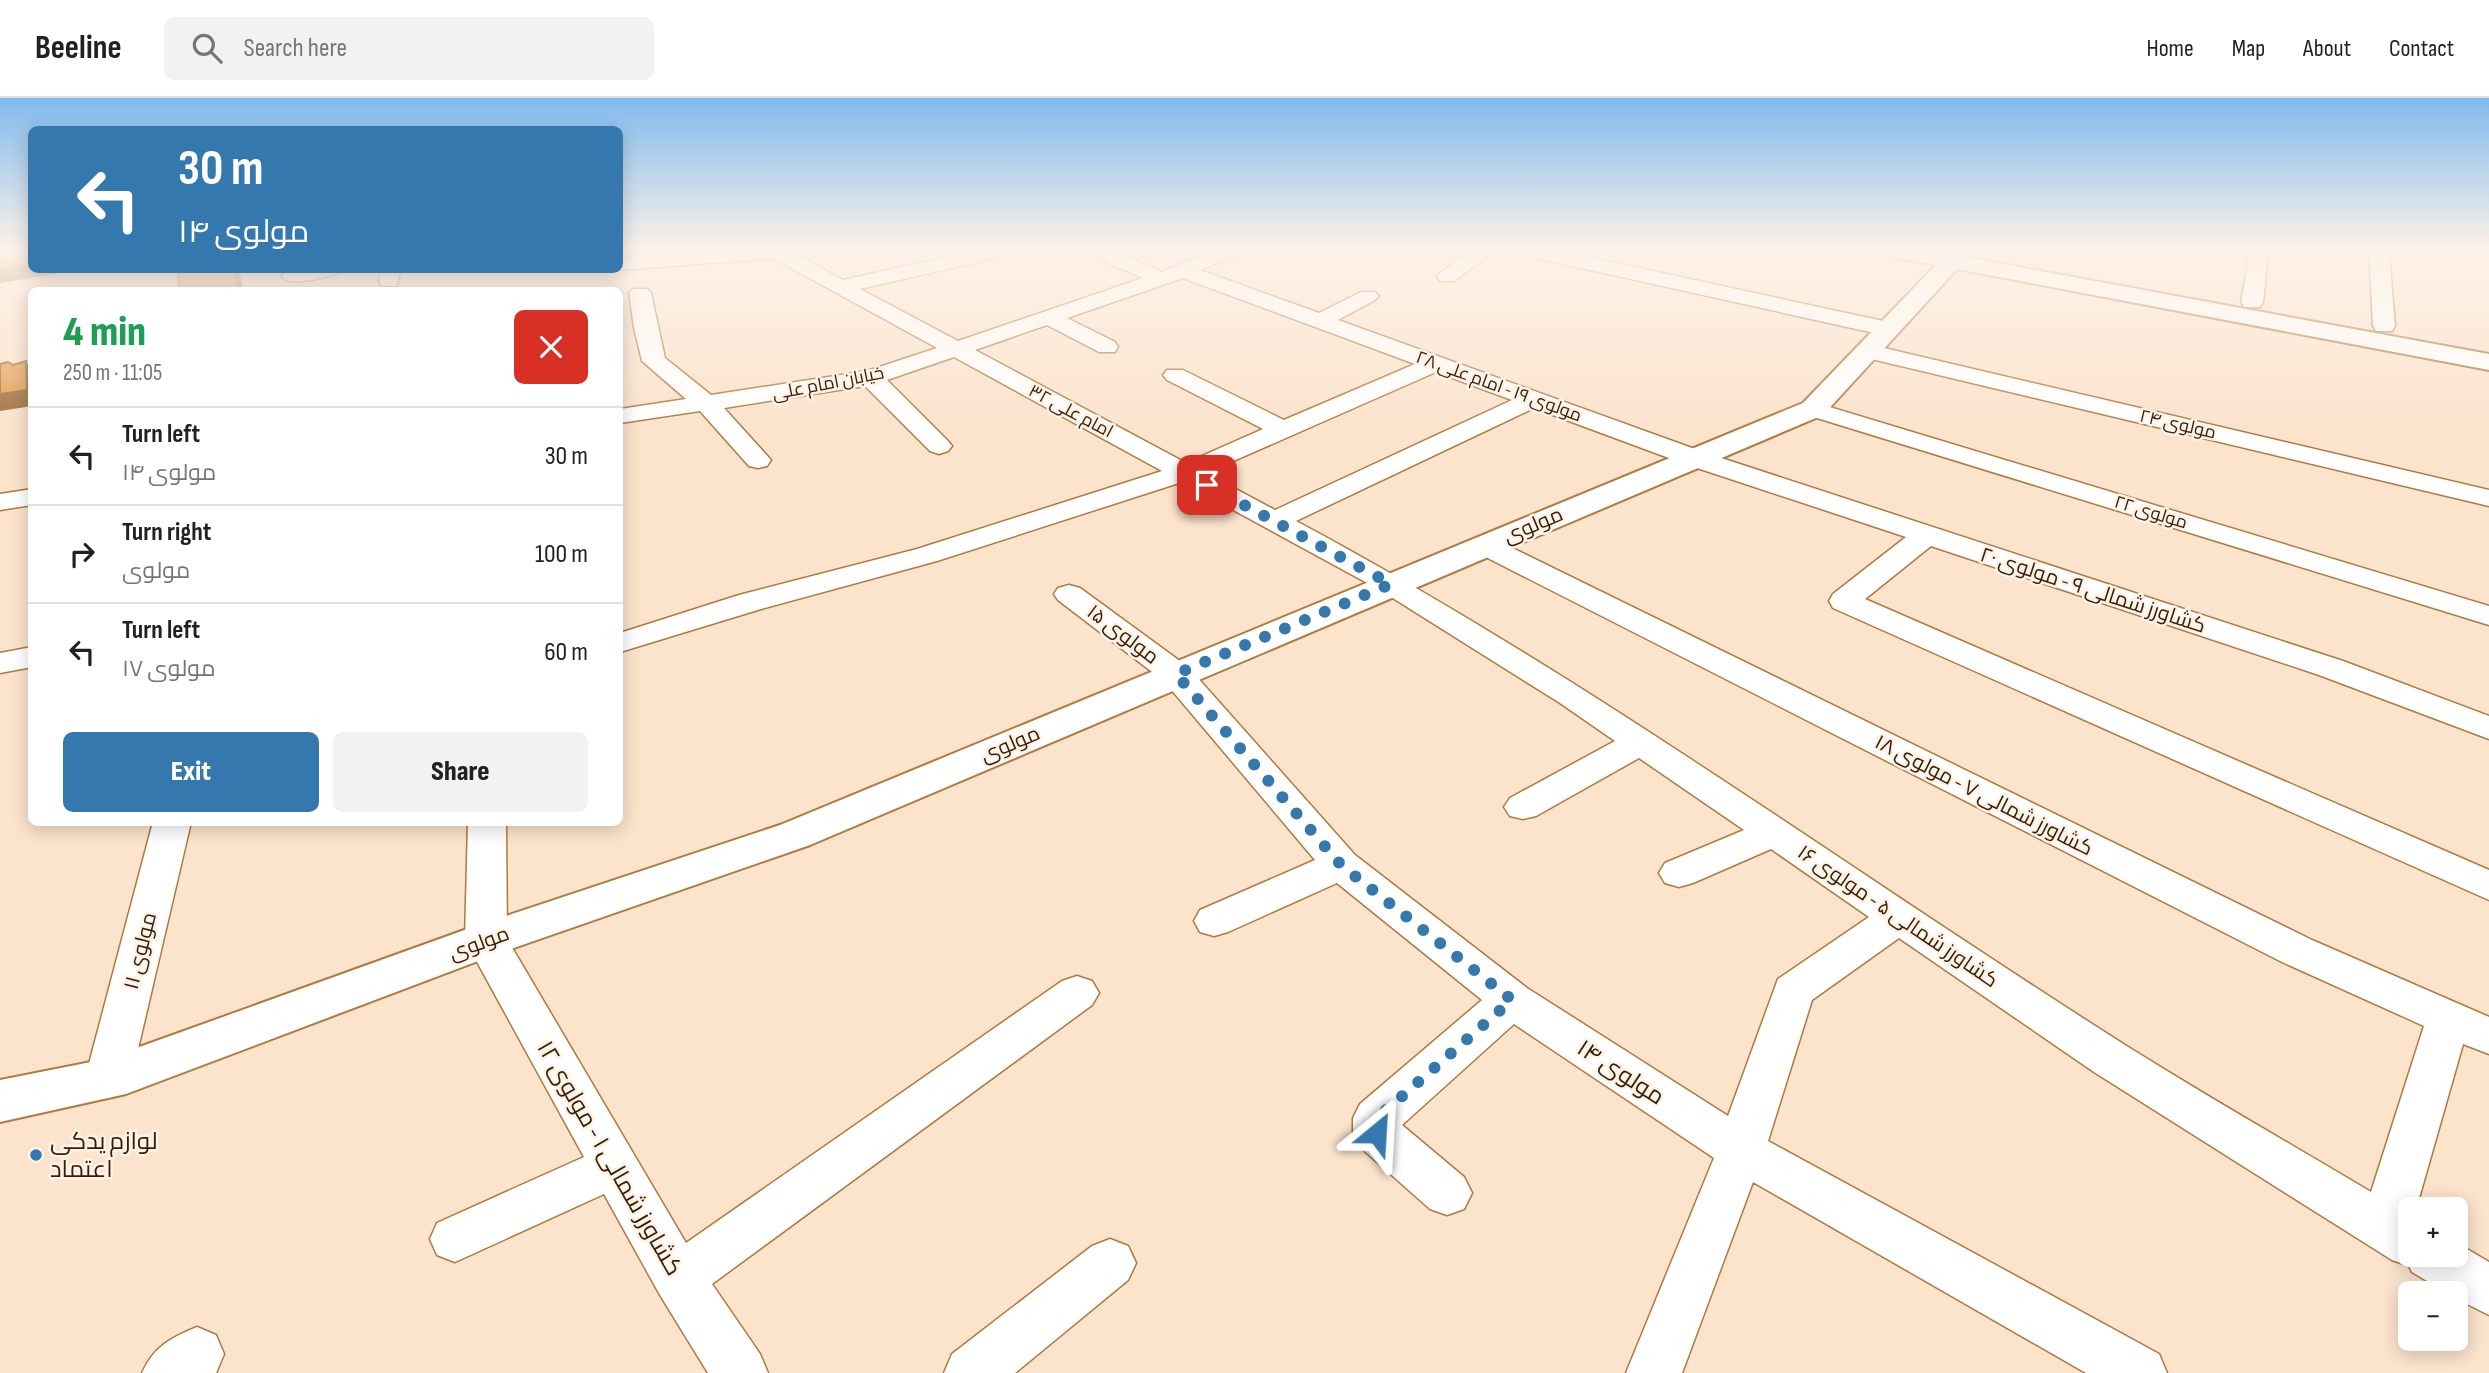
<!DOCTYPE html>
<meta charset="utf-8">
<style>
body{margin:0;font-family:"Sofia Sans Condensed",Cairo,sans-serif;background:#f2f2f2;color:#202124;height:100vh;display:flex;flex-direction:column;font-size:26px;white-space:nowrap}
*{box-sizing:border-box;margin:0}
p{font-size:23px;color:#757577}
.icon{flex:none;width:38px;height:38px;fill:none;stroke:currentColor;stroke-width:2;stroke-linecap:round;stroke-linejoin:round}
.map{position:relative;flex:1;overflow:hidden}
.side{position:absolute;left:28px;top:189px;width:595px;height:539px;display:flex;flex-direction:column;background:#fff;border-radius:10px;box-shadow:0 4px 18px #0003}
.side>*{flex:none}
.hud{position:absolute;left:28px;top:28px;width:595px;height:147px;border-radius:10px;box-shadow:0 4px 18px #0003;background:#3578ae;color:#fff;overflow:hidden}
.controls{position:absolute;left:2398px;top:1099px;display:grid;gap:14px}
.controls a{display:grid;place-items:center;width:70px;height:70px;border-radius:10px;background:#fff;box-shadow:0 4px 18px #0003;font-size:35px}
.pin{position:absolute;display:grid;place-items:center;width:60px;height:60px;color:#fff;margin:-30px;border-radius:14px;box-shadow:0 4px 10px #0006}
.me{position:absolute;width:77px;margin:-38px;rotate:27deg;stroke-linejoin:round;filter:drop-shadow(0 0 5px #0008)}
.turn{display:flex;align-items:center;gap:24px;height:147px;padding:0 35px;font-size:32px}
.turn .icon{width:91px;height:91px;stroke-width:2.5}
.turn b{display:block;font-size:49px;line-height:60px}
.round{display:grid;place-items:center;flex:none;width:74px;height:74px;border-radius:10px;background:#f2f2f2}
.overview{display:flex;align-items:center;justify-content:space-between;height:119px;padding:0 35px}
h1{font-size:42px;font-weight:800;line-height:52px;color:#1e9e55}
.button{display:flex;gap:14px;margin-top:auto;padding:14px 35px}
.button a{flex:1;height:80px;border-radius:10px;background:#3578ae;color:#fff;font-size:28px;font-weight:800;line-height:80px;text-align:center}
.button a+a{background:#f2f2f2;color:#202124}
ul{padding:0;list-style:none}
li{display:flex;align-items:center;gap:21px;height:98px;padding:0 35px;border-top:2px solid #e0e0e0}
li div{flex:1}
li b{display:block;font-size:26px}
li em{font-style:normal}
header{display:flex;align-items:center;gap:42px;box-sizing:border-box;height:98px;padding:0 35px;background:#fff;border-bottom:2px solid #e0e0e0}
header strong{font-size:33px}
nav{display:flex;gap:38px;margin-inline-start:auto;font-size:24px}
.search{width:490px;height:63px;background:#f2f2f2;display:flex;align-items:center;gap:18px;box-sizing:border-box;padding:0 24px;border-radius:10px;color:#757577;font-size:26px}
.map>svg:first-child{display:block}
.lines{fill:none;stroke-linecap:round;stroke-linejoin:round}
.street-casing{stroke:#b0793e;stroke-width:3}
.secondary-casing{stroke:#b0793e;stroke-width:4}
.street{fill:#fff;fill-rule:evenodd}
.secondary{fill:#fff;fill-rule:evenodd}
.shaded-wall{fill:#a06f3c}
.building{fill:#e49f55;stroke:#a06f3c;stroke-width:2}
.route{stroke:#3578ae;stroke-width:12;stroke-dasharray:0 21.6}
.poi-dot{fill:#3578ae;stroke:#fff2e7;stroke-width:2.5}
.labels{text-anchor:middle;stroke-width:5;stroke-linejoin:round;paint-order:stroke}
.far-street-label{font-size:18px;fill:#351f06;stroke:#fff2e7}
.street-label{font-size:21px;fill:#351f06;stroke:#fff2e7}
.near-street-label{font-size:24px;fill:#351f06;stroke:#fff2e7}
.near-poi-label{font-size:24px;fill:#351f06;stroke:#fff2e7;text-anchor:start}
</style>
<header>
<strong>Beeline</strong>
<div class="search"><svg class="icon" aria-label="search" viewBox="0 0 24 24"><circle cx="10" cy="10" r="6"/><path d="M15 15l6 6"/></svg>Search here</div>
<nav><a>Home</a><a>Map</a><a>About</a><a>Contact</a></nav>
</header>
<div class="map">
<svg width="2489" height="1275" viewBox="0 0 2489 1275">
<rect width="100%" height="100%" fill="#fbe3cc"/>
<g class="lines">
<defs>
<g id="street">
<path d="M695,154H791L843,182L969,154H992L994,157L991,161L860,191L958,243L1143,180L1092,158L1089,154H1116L1162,174L1209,154H1237L1234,158L1200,172L1319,215L1361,194H1375L1379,198L1375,202L1338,222L1703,354L2343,563L2489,618V641L2319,577L1931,448L1865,501L2489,772V802L1833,510L1829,503L1833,496L1906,439L1685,366L1534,310L1296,423C1586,578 1849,772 2125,947C2206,998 2289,1045 2371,1094L2424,928L2282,864L1474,453L1470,447L1474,441L1484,438L1494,441L2312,842L2489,919V956L2463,946L2416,1111H2410V1157H2455V1144L2489,1164V1217L2455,1200V1195H2447L2412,1174L2409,1168L2392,1162L2094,974L1899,840L1812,902L1768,1043L2159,1256L2167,1275H2086L1753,1084L1682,1275H1626L1714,1060L1514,926L1402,1027L1464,1079L1472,1095L1464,1111L1447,1117L1430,1111L1360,1049L1353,1035V1020L1360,1006L1482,902L1337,785L1228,834L1214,838L1200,834L1194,823L1200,812L1315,762L1164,583L1058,502L1054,496L1058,490L1069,487L1080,490L1188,569L1355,757L1527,890L1728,1018L1778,881L1869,819L1771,751L1693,785L1679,789L1665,785L1659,775L1665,765L1744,732L1639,660L1536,718L1523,721L1510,718L1504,709L1510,700L1615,643L1560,605L1380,492L1182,384L937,463L761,511L620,554V535L739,497L917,451L1162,373L954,259L887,282L948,343L952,348L948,353L939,356L930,353L865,288L724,310L771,362L767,368L758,370L749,368L700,313L620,325V311L686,301L642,263L634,230L629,195L633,191H647L651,195L665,260L711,297L867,273L937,250L773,160L620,172H618L620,160ZM1183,180L1415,266L1284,322L1183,272H1167L1163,277L1167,282L1263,331L1186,365L975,252L1047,227L1099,254H1115L1118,249L1115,244L1067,220ZM1436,274L1512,302L1275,412L1206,375Z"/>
<path d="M1470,154H1494L1454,183H1440L1437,179L1440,175Z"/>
<path d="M1526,154H1565L1888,224L1896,226L1899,231L1896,236L1888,238L1536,160Z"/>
<path d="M2250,154H2266L2268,157L2263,204L2260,209H2244L2241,204Z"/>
<path d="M2369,154H2389L2395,228L2392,233H2376L2373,228Z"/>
<path d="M294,172H339L336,176C321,180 300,186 285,182L282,178L285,174Z"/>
<path d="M381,172H401L396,188H382L379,184Z"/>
<path d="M1867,246L2489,392V408L1859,258L1856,253L1859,248Z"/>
<path d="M1813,304L2489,508V527L1804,316L1801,311L1804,306Z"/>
<path d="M32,391V407L0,412V396Z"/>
<path d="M32,549V569L0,575V555Z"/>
<path d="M153,724H191L131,981L124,994L108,1000L92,994L85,981Z"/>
<path d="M468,724H506L507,841L686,1145L1062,883L1077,878L1092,883L1099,895L1092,907L712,1186L760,1256L768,1275H708L660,1197L604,1096L455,1164L437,1157L430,1141L437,1125L584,1059L465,842Z"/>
<path d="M1110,1141L1128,1148L1136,1165L1128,1182L1015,1275H944L952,1256L1092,1148Z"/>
<path d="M197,1229L216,1237L224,1256L216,1275H142C154,1248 171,1240 197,1229Z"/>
</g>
<path id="secondary" d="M1890,154H1968L1965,159L2489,256V272L1957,171L1823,317L810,747L502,854L126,996L0,1024V982L106,961L470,830L780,727L1803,305L1936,167L1893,159Z"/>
</defs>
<use href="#street" class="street-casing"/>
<use href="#secondary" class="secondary-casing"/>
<use href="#street" class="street"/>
<use href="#secondary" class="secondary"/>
</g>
<g class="shaded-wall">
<path d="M32,165V172H79L0,185V170Z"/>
<path d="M234,172H238L240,176L243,192H237Z"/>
<path d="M26,263L32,273V308L0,313V296Z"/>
</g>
<g class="building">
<path d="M27,154H32V165L0,170V158Z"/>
<path d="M178,172H234L238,192H179Z"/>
<path d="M26,263L27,292L0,296V266L8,264L13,267Z"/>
</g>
<linearGradient id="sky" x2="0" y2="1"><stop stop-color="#81baee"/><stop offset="0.46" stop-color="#fdf2e8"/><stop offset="1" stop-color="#fdf2e8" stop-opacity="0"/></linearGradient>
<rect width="2489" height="333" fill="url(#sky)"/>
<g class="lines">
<path class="route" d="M1207,387L1391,486L1176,576L1341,767L1512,902L1377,1020V1035"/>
</g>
<circle class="poi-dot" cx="36" cy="1057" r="7"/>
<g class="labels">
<g class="far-street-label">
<text transform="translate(828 285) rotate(-11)" y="6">خیابان امام علی</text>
<text transform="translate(1499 288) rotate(20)" y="6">مولوی ۱۹ - امام علی ۲۸</text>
<text transform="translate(1071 313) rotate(28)" y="6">امام علی ۳۲</text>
<text transform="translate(2178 326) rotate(13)" y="6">مولوی ۲۴</text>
<text transform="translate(2151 414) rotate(17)" y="6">مولوی ۲۲</text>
</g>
<g class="street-label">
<text transform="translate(1533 427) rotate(-23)" y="7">مولوی</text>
<text transform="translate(2093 492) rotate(18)" y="7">کشاورز شمالی ۹ - مولوی ۲۰</text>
<text transform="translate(1123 536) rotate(37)" y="7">مولوی ۱۵</text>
<text transform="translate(1010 646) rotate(-23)" y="7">مولوی</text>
<text transform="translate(1984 697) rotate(27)" y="7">کشاورز شمالی ۷ - مولوی ۱۸</text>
<text transform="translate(1898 818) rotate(34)" y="7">کشاورز شمالی ۵ - مولوی ۱۶</text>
<text transform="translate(479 845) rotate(-20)" y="7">مولوی</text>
<text transform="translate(140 853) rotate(-76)" y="7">مولوی ۱۱</text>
</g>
<g class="near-street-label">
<text transform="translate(1621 974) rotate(33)" y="8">مولوی ۱۴</text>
<text transform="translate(610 1060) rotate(60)" y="8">کشاورز شمالی ۱ - مولوی ۱۲</text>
</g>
<g class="near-poi-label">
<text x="50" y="1051">لوازم یدکی<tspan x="50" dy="28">اعتماد</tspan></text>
</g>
</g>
</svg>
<div class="controls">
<a>+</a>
<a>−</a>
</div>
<div class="pin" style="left:1207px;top:387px;background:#d93025"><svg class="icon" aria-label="arrive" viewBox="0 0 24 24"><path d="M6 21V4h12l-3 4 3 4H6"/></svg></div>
<svg class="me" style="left:1377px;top:1035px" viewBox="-20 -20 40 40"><path d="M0-17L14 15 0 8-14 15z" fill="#3578ae" stroke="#fff" stroke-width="4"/></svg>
<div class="hud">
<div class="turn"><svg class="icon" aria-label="left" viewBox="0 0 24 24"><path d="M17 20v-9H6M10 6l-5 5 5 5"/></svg><div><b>30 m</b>مولوی ۱۴</div></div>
</div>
<section class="side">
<div class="overview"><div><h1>4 min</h1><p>250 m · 11:05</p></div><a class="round" style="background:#d93025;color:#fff"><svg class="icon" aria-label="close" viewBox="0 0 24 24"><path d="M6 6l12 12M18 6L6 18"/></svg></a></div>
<ul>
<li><svg class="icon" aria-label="left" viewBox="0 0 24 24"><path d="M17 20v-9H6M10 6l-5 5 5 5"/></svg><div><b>Turn left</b><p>مولوی ۱۴</p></div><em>30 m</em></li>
<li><svg class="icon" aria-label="right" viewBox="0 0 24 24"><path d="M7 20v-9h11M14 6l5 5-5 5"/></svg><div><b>Turn right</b><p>مولوی</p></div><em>100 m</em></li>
<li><svg class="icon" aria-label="left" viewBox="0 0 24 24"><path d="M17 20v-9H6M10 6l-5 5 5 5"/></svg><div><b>Turn left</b><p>مولوی ۱۷</p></div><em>60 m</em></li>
</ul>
<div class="button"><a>Exit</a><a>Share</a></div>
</section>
</div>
